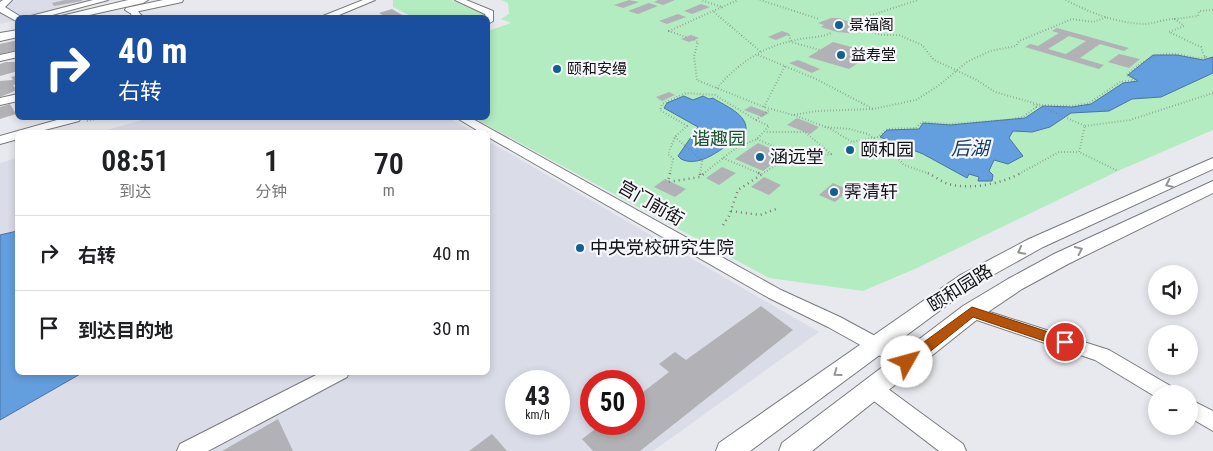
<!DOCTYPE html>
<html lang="zh">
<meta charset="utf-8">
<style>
body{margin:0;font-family:"Roboto Condensed","Noto Sans SC",sans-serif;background:#f2f2f2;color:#202124;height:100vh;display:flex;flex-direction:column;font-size:19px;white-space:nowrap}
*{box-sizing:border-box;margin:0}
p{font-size:16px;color:#757577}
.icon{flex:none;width:28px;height:28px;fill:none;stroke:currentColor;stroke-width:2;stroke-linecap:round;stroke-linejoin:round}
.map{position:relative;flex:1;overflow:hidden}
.drawer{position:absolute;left:15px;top:130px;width:475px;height:245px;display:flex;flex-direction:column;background:#fff;border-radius:8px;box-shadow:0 2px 8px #0003}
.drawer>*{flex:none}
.hud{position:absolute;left:15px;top:15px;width:475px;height:105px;border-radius:8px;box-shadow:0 2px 8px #0003;background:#1a4fa0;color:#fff;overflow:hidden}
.tools{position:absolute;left:1148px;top:265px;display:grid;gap:10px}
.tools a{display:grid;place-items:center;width:50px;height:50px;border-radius:50%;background:#fff;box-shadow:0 2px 8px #0003;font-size:25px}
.speed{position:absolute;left:505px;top:370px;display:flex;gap:10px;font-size:25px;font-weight:700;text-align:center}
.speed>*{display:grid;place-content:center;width:65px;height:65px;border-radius:50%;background:#fff;box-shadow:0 2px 8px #0003;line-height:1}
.speed small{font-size:12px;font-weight:400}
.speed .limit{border:8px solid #d22;background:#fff;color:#111}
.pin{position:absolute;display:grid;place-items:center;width:42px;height:42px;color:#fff;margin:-21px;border:2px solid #fff;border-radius:50%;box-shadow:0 1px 5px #0007}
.me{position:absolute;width:55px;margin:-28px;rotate:52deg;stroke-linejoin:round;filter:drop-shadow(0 0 4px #0008)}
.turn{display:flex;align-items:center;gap:18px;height:105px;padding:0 20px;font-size:22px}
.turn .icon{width:65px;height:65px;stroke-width:2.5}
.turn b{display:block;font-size:35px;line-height:42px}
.eta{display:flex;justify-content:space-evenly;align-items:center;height:85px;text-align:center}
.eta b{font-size:30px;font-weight:600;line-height:35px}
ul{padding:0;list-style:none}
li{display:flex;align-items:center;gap:15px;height:75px;padding:0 20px;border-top:1px solid #e0e0e0}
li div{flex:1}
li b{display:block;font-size:19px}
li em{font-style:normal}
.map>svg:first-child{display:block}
.built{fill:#dadce8;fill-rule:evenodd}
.green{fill:#b3ecc1}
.water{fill:#639ede;stroke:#4b74a1}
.building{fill:#b2b1b5;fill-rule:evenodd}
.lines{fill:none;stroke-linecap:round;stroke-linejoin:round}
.minor-casing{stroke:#797a7e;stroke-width:2}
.major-casing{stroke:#797a7e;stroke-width:2}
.path-far1{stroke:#797a7d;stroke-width:2;stroke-dasharray:0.5 2.5;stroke-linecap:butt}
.path{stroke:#797a7d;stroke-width:2.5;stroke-dasharray:1 4;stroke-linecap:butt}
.minor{fill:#fff;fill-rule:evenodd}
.major{fill:#fff;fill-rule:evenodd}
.oneway{stroke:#949595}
.route{fill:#b45309;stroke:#753606}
.poi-dot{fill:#106193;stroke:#f6f6fb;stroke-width:2}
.labels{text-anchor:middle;stroke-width:4.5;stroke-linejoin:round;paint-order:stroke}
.far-poi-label{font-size:15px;fill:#121314;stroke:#f6f6fb;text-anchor:start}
.park-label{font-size:18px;fill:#19532e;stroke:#f6f6fb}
.poi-label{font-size:18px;fill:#121314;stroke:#f6f6fb;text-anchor:start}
.street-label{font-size:18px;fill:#121314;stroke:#f6f6fb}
.water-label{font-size:19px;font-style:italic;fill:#123d67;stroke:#f6f6fb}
</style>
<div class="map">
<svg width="1213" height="451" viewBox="0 0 1213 451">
<rect width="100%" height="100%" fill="#e8e9ee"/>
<g class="built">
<path d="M0,0H116L31,17L18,18L17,20L0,24Z"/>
<path d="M149,118H448L474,132H100Z"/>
<path d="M488,141L819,332L653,451H0V163L17,158L18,372H488ZM516,381H559V424H516ZM591,381H634V424H591Z"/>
</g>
<g class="green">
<path d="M393,0H451L483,14L485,17H413L393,7Z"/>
<path d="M501,0H1213V130L1118,171L917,268L863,291L769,278L474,118H488V31L511,23L501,19L509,14L508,3Z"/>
</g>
<g class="water">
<path d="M1153,55H1177L1203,60L1213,57V73L1161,97L1132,99L1109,111L1071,113L1050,127L1032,132L1013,131L1009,138L1023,156L1008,164L994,160L989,171L993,175L992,181H978L979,177L969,174L967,178L923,154L880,137L887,130L919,129L923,123L950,125L1025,118L1043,106L1072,107L1091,104L1123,83L1138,81L1128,75Z"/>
<path d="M684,96L693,100L703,96L709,99L713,98C725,106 748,114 746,131C730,142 702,170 681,159L678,156L698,127L664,108L667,103Z"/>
<path d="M17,231L18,372L82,373L0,420V235Z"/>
</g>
<g class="building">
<path d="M65,0H82V1L54,6L52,3Z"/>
<path d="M629,0L639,2L623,8L614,5Z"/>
<path d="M658,0H675L663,5L654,2Z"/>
<path d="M649,3L658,6L638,14L628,11Z"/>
<path d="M701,4L710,7L692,14L684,11Z"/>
<path d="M392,9L407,18H388L379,13Z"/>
<path d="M678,14L686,17L667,24L659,21Z"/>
<path d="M831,18H839L861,27L849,33L837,32L821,27L824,25L818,23Z"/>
<path d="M1057,28L1129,48L1124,51L1100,44L1080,58L1104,65L1099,69L1025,47L1030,44L1038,46L1059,33L1052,31ZM1069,36L1086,41L1066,54L1048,49Z"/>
<path d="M782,31L790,34L776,40L768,37Z"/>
<path d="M691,35L699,38L689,42L681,39Z"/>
<path d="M18,40V50L0,54V44Z"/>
<path d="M833,42L873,53L849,69L808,57Z"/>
<path d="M1119,54L1140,59L1129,68L1108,62Z"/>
<path d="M798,60L820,69L812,73L789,63Z"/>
<path d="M6,62H18V71L0,76V64Z"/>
<path d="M18,75V84L13,85L17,90L0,97V81L13,80L11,77Z"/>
<path d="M669,92L675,95L662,101L656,97Z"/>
<path d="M10,104L16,114L0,119V107Z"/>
<path d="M751,106L769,113L762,117L744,110Z"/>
<path d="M797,118L819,127L810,134L787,125Z"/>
<path d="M758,143L785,155L763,171L735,159Z"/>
<path d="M722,167L736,173L719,185L706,178Z"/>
<path d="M764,177L781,185L769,195L751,187Z"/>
<path d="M665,179L686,189L675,197L654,187Z"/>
<path d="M833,183L849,190L835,202L819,195Z"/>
<path d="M761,306L793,330L640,451H593L582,439L602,424H634V399L669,372L659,364L675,352L686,360Z"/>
<path d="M278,419L293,451H222Z"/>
<path d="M492,434L507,451H469Z"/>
</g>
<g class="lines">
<defs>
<g id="minor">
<path d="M3,0H12L5,7L21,17L18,18V22L0,12V2Z"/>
<path d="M93,0H108L41,18H23Z"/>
<path d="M363,0H375L332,18H318Z"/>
<path d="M455,0H466L493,11V21L488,24L485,14Z"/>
<path d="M133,7L136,8L140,14L145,18H133L129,10Z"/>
<path d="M18,51V57L0,61V55Z"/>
<path d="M18,94V101L0,105V98Z"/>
<path d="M64,118H81L79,121L37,132H18V139L0,144V136Z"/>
<path d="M457,118H471L781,290L840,317L914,357L916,362L914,367L907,369L900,367L828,327L769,298L488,137V132H480Z"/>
<path d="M971,306L1109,350L1174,388L1177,394H1156V397L1095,360L965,316L962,312L965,308Z"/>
<path d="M322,372H349L347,377L208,451H177L180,444Z"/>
<path d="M873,381L880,383L963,444L966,451H939L866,395L863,389L866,383Z"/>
<path d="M1189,399L1213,411V431L1189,417Z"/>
</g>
<g id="major">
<path d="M128,0H148L143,3L76,18H53Z"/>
<path d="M163,0H183L182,2L130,13L125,10L126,8Z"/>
<path d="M18,30V37L0,41V33Z"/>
<path d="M1213,158V169L1043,247L973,286L750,451H716L719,443L959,276L1029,239Z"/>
<path d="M1213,181V193L1068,264L1022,289L979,318L812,451H779L782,443L963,306L1008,279L1054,254Z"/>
</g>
</defs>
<use href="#minor" class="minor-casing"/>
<use href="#major" class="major-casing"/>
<g class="path-far1">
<path d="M760,0L819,19"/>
<path d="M1066,0C1090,13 1117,23 1144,24C1153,24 1164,19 1175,19"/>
<path d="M722,7L738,0"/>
<path d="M1213,10L1199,11L1198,16L1175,19L1184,26L1169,32L1201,47L1204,56L1213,60"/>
<path d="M714,12L761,52"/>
<path d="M856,20L918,0"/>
<path d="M864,30L882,35H899L922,45L934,60L975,79L995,92L1041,105L1071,106L1089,103L1120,82L1135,80L1126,75C1144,60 1158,50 1183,55C1191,57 1198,59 1206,58L1204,56"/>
<path d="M789,35L791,42L820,50"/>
<path d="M686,37L669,31L722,7L701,0"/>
<path d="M694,40L698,42L694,56L697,80L764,107L793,115L817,111L873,109L916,100L938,86L967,62L990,51L1016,46L1019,41L1072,19L1093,22L1107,17"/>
<path d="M758,55L816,79L873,109"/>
<path d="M717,88C738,63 764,46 796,40C808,37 820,38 831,33"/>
<path d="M1037,105L1085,126L1079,152L1118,171"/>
<path d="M764,107L785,66"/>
<path d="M794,115L831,129L852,142L878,137L887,129L916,128L922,122L949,124L1007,120L1023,117L1036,107L1032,103"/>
<path d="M756,120L770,109"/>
<path d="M87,121L100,118"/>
<path d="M1085,126L1130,120L1213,93"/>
<path d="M825,127L849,129L868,134L890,150L904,165L930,174"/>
<path d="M675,137L702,161L700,174"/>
<path d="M757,139L799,158L831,154L805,132H765"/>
<path d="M723,158L761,174"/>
<path d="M670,174L673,159L668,154L675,137L687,126L660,110L662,104L686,93L715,95L756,120"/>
<path d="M703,174L736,148L757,139L769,126L756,120"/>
<path d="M762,174L792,155"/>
<path d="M1019,174L1059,152H1079"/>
</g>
<g class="path">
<path d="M670,173L668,182L700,177L705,173"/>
<path d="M758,173L761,174"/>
<path d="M928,173C934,176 942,182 948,184C971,190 1001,184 1021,173"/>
<path d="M700,175V173"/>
<path d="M731,211L760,215L776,209"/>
<path d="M723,225L729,216L738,190L764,173"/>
</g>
<use href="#minor" class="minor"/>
<use href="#major" class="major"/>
</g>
<defs><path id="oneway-chevron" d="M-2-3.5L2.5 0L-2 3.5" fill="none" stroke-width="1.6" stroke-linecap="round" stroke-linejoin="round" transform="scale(1.25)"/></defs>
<g class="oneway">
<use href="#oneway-chevron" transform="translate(1169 184) rotate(155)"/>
<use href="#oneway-chevron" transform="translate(1079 250) rotate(-25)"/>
<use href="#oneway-chevron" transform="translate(1021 251) rotate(152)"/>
<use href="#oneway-chevron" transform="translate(837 373) rotate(144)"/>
</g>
<path class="route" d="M972,307L1070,339L1072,342L1065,348L973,317L912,366H902L900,362L902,358Z"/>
<g class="poi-dot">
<circle cx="839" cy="25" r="5"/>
<circle cx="841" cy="55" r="5"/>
<circle cx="557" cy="69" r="5"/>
<circle cx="850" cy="150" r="5"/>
<circle cx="760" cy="157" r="5"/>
<circle cx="834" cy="192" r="5"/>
<circle cx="580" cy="248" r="5"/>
</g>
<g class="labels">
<g class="far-poi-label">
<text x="849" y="30">景福阁</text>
<text x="851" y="60">益寿堂</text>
<text x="567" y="74">颐和安缦</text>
</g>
<g class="park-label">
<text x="719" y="145">谐趣园</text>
</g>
<g class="poi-label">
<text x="860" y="156">颐和园</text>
<text x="770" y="163">涵远堂</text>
<text x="844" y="198">霁清轩</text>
<text x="590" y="254">中央党校研究生院</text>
</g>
<g class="street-label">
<text transform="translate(651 203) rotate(30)" y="6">宫门前街</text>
<text transform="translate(960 288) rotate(-32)" y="6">颐和园路</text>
</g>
<g class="water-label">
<text x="970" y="155">后湖</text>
</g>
</g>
</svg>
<div class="tools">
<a><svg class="icon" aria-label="sound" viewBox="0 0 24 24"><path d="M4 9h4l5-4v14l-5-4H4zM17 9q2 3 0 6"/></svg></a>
<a>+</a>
<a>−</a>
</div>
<div class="speed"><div>43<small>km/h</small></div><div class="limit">50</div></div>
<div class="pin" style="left:1065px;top:342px;background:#d93025"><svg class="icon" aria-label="arrive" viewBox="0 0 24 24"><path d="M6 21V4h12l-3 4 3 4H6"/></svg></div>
<svg class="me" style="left:907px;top:362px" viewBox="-20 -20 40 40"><circle r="19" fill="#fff"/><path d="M0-13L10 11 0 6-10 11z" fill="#b45309"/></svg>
<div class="hud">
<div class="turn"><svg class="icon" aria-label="right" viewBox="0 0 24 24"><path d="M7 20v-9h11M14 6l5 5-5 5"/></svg><div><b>40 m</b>右转</div></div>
</div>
<section class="drawer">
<div class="eta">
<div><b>08:51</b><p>到达</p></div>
<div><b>1</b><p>分钟</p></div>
<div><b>70</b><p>m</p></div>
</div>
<ul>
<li><svg class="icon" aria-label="right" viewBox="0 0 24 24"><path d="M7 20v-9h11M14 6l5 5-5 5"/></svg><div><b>右转</b></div><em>40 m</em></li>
<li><svg class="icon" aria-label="arrive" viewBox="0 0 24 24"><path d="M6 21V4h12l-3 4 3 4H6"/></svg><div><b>到达目的地</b></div><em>30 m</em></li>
</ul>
</section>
</div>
